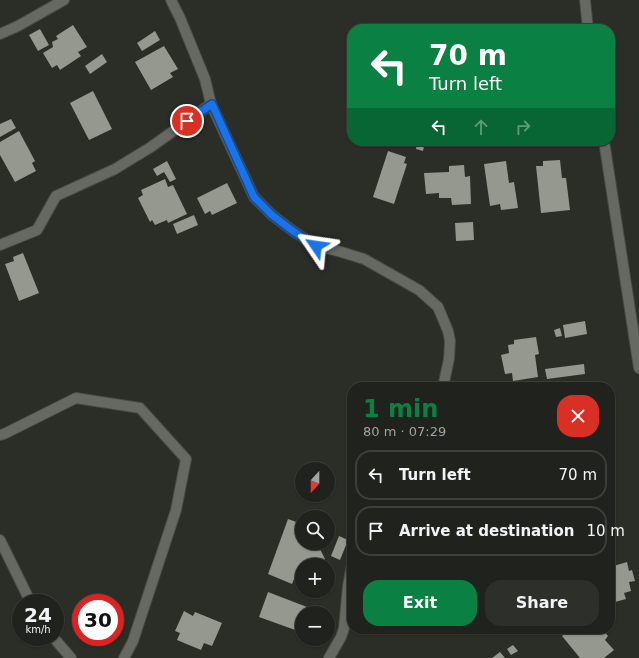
<!DOCTYPE html>
<meta charset="utf-8">
<style>
body{margin:0;font-family:"DejaVu Sans",sans-serif;background:#2d2f2a;color:#f1f3f6;height:100vh;display:flex;flex-direction:column;font-size:15px;white-space:nowrap}
*{box-sizing:border-box;margin:0}
p{font-size:13px;color:#a2a4a4}
.icon{flex:none;width:22px;height:22px;fill:none;stroke:currentColor;stroke-width:2;stroke-linecap:round;stroke-linejoin:round}
.map{position:relative;flex:1;overflow:hidden}
.details{position:absolute;left:347px;top:382px;width:268px;height:252px;display:flex;flex-direction:column;background:#20221d;border-radius:16px;box-shadow:0 1px 3px #0004,0 0 0 1px #3d3f3b}
.details>*{flex:none}
.hud{position:absolute;left:347px;top:24px;width:268px;height:122px;border-radius:16px;box-shadow:0 1px 3px #0004,0 0 0 1px #3d3f3b;background:#0b8043;color:#fff;overflow:hidden}
.needle{width:26px;rotate:201deg}
.tools{position:absolute;left:295px;top:462px;display:grid;gap:8px}
.tools a{display:grid;place-items:center;width:40px;height:40px;border-radius:50%;background:#20221d;box-shadow:0 1px 3px #0004,0 0 0 1px #3d3f3b;font-size:20px}
.speed{position:absolute;left:12px;top:594px;display:flex;gap:8px;font-size:20px;font-weight:700;text-align:center}
.speed>*{display:grid;place-content:center;width:52px;height:52px;border-radius:50%;background:#20221d;box-shadow:0 1px 3px #0004,0 0 0 1px #3d3f3b;line-height:1}
.speed small{font-size:10px;font-weight:400}
.speed .limit{border:6px solid #d22;background:#fff;color:#111}
.pin{position:absolute;display:grid;place-items:center;width:34px;height:34px;color:#fff;margin:-17px;border:2px solid #fff;border-radius:50%;box-shadow:0 1px 4px #0007}
.me{position:absolute;width:44px;margin:-22px;rotate:302deg;stroke-linejoin:round;filter:drop-shadow(0 0 3px #0008)}
.turn{display:flex;align-items:center;gap:14px;height:84px;padding:0 16px;font-size:18px}
.turn .icon{width:52px;height:52px;stroke-width:2.5}
.turn b{display:block;font-size:28px;line-height:34px}
.lanes{display:flex;align-items:center;height:38px;padding:0 16px;background:#0003;justify-content:center;gap:20px;direction:ltr}
.lanes .off{opacity:.35}
.round{display:grid;place-items:center;flex:none;width:42px;height:42px;border-radius:16px;background:#2d2f2a}
.summary{display:flex;align-items:center;justify-content:space-between;height:68px;padding:0 16px}
h1{font-size:24px;font-weight:800;line-height:30px;color:#0b8043}
.action{display:flex;gap:8px;margin-top:auto;padding:8px 16px}
.action a{flex:1;height:46px;border-radius:16px;background:#0b8043;color:#fff;font-size:16px;font-weight:800;line-height:46px;text-align:center}
.action a+a{background:#2d2f2a;color:#f1f3f6}
ul{padding:0;list-style:none}
li{display:flex;align-items:center;gap:12px;height:50px;margin:0 8px 6px;padding:0 8px;border:2px solid #3d3f3b;border-radius:16px}
li div{flex:1}
li b{display:block;font-size:15px}
li em{font-style:normal}
.map>svg:first-child{display:block}
.building{fill:#95988f}
.lines{fill:none;stroke-linecap:round;stroke-linejoin:round}
.minor-casing{stroke:#474942;stroke-width:12}
.minor{stroke:#666961;stroke-width:10}
.route-casing{stroke:#114b97;stroke-width:10}
.route{stroke:#1a73e8;stroke-width:7}
</style>
<div class="map">
<svg width="639" height="658" viewBox="0 0 639 658">
<rect width="100%" height="100%" fill="#2b2d27"/>
<g class="building">
<path d="M541,24V29H513V26Z"/>
<path d="M73,25L87,47L78,52L81,56L60,70L57,65L52,68L43,53L53,47L52,42L58,39L56,36Z"/>
<path d="M40,29L49,45L38,51L29,35Z"/>
<path d="M155,31L160,40L142,51L137,43Z"/>
<path d="M164,46L178,69L170,73L173,77L151,90L135,62Z"/>
<path d="M102,54L107,62L90,74L85,66Z"/>
<path d="M93,91L112,129L89,140L70,103Z"/>
<path d="M11,119L16,128L0,137V124Z"/>
<path d="M19,131L35,161L32,163L36,171L15,182L0,155V142Z"/>
<path d="M417,141H425L423,151L416,149Z"/>
<path d="M388,151L406,157L404,163L407,164L394,204L373,197Z"/>
<path d="M560,160L562,178H566L570,210L541,213L536,166H543V161Z"/>
<path d="M167,161L176,179L170,182L164,172L157,176L153,169Z"/>
<path d="M506,161L509,183L514,182L518,208L501,210L500,204L490,206L484,164Z"/>
<path d="M464,165L465,177L470,176L471,204L452,205L451,198H439V193L426,194L424,173L449,172V166Z"/>
<path d="M165,179L168,187L173,185L187,214L168,223L167,220L155,225L152,220L150,222L138,198L143,195L141,190Z"/>
<path d="M227,183L237,203L212,215L210,211L205,214L197,198Z"/>
<path d="M194,215L198,225L177,234L173,224Z"/>
<path d="M473,222L474,240L456,241L455,223Z"/>
<path d="M23,253L39,293L19,301L5,264L14,261L13,257Z"/>
<path d="M585,321L587,334L565,338L563,325Z"/>
<path d="M560,328L562,336L556,337L554,330Z"/>
<path d="M536,337L539,354L535,355L538,377L513,381L512,373L505,374L501,355L509,353L508,345L514,344V340Z"/>
<path d="M584,364L585,374L547,379L545,369Z"/>
<path d="M288,519L302,524V543H322L320,549L325,559L323,565H302V581L294,579L292,584L268,574Z"/>
<path d="M339,536L348,540L340,560L331,556Z"/>
<path d="M627,562L629,571L632,570L635,581L629,582L631,591L624,593L626,599L615,602L614,599L610,600V567Z"/>
<path d="M268,592L307,607L305,613H302V620L298,631L259,617Z"/>
<path d="M184,611L193,616L195,612L222,623L212,646L204,643L201,650L177,640L180,633L175,631Z"/>
<path d="M571,629H602L608,636L605,640L614,650L604,658H580L562,636Z"/>
<path d="M513,645L518,651L511,655L507,649Z"/>
<path d="M500,652L505,658H492Z"/>
</g>
<g class="lines">
<defs>
<g id="minor">
<path d="M171,0L180,18L205,79L211,104L254,197L272,215L293,231L316,246L338,251L364,259L419,290L438,307L448,331L450,341L449,359L443,387"/>
<path d="M585,0L588,29"/>
<path d="M0,34L18,26L64,0"/>
<path d="M604,141L639,368"/>
<path d="M0,245L37,230L56,196L115,169L151,147L211,104"/>
<path d="M0,435L4,434L76,398L140,408L186,459L176,510L133,641L124,658"/>
<path d="M0,540L31,603"/>
<path d="M53,637L71,658"/>
<path d="M329,658L341,637L344,628L348,586L352,565"/>
</g>
</defs>
<use href="#minor" class="minor-casing"/>
<use href="#minor" class="minor"/>
</g>
<g class="lines">
<defs>
<path id="route" d="M187,121L212,104L254,197L272,215L293,231L316,246"/>
</defs>
<use href="#route" class="route-casing"/>
<use href="#route" class="route"/>
</g>
</svg>
<div class="tools">
<a><svg class="needle" viewBox="-14 -14 28 28"><path d="M0-13l5 13h-10z" fill="#e53935"/><path d="M0 13l5-13h-10z" fill="#a2a4a4"/></svg></a>
<a><svg class="icon" aria-label="search" viewBox="0 0 24 24"><circle cx="10" cy="10" r="6"/><path d="M15 15l6 6"/></svg></a>
<a>+</a>
<a>−</a>
</div>
<div class="speed"><div>24<small>km/h</small></div><div class="limit">30</div></div>
<div class="pin" style="left:187px;top:121px;background:#d93025"><svg class="icon" aria-label="arrive" viewBox="0 0 24 24"><path d="M6 21V4h12l-3 4 3 4H6"/></svg></div>
<svg class="me" style="left:316px;top:246px" viewBox="-20 -20 40 40"><path d="M0-17L14 15 0 8-14 15z" fill="#1a73e8" stroke="#fff" stroke-width="4"/></svg>
<div class="hud">
<div class="turn"><svg class="icon" aria-label="left" viewBox="0 0 24 24"><path d="M17 20v-9H6M10 6l-5 5 5 5"/></svg><div><b>70 m</b>Turn left</div></div>
<div class="lanes"><svg class="icon" aria-label="left" viewBox="0 0 24 24"><path d="M17 20v-9H6M10 6l-5 5 5 5"/></svg><svg class="icon off" aria-label="ahead" viewBox="0 0 24 24"><path d="M12 20V5M6 11l6-6 6 6"/></svg><svg class="icon off" aria-label="right" viewBox="0 0 24 24"><path d="M7 20v-9h11M14 6l5 5-5 5"/></svg></div>
</div>
<section class="details">
<div class="summary"><div><h1>1 min</h1><p>80 m · 07:29</p></div><a class="round" style="background:#d93025;color:#fff"><svg class="icon" aria-label="close" viewBox="0 0 24 24"><path d="M6 6l12 12M18 6L6 18"/></svg></a></div>
<ul>
<li><svg class="icon" aria-label="left" viewBox="0 0 24 24"><path d="M17 20v-9H6M10 6l-5 5 5 5"/></svg><div><b>Turn left</b></div><em>70 m</em></li>
<li><svg class="icon" aria-label="arrive" viewBox="0 0 24 24"><path d="M6 21V4h12l-3 4 3 4H6"/></svg><div><b>Arrive at destination</b></div><em>10 m</em></li>
</ul>
<div class="action"><a>Exit</a><a>Share</a></div>
</section>
</div>
